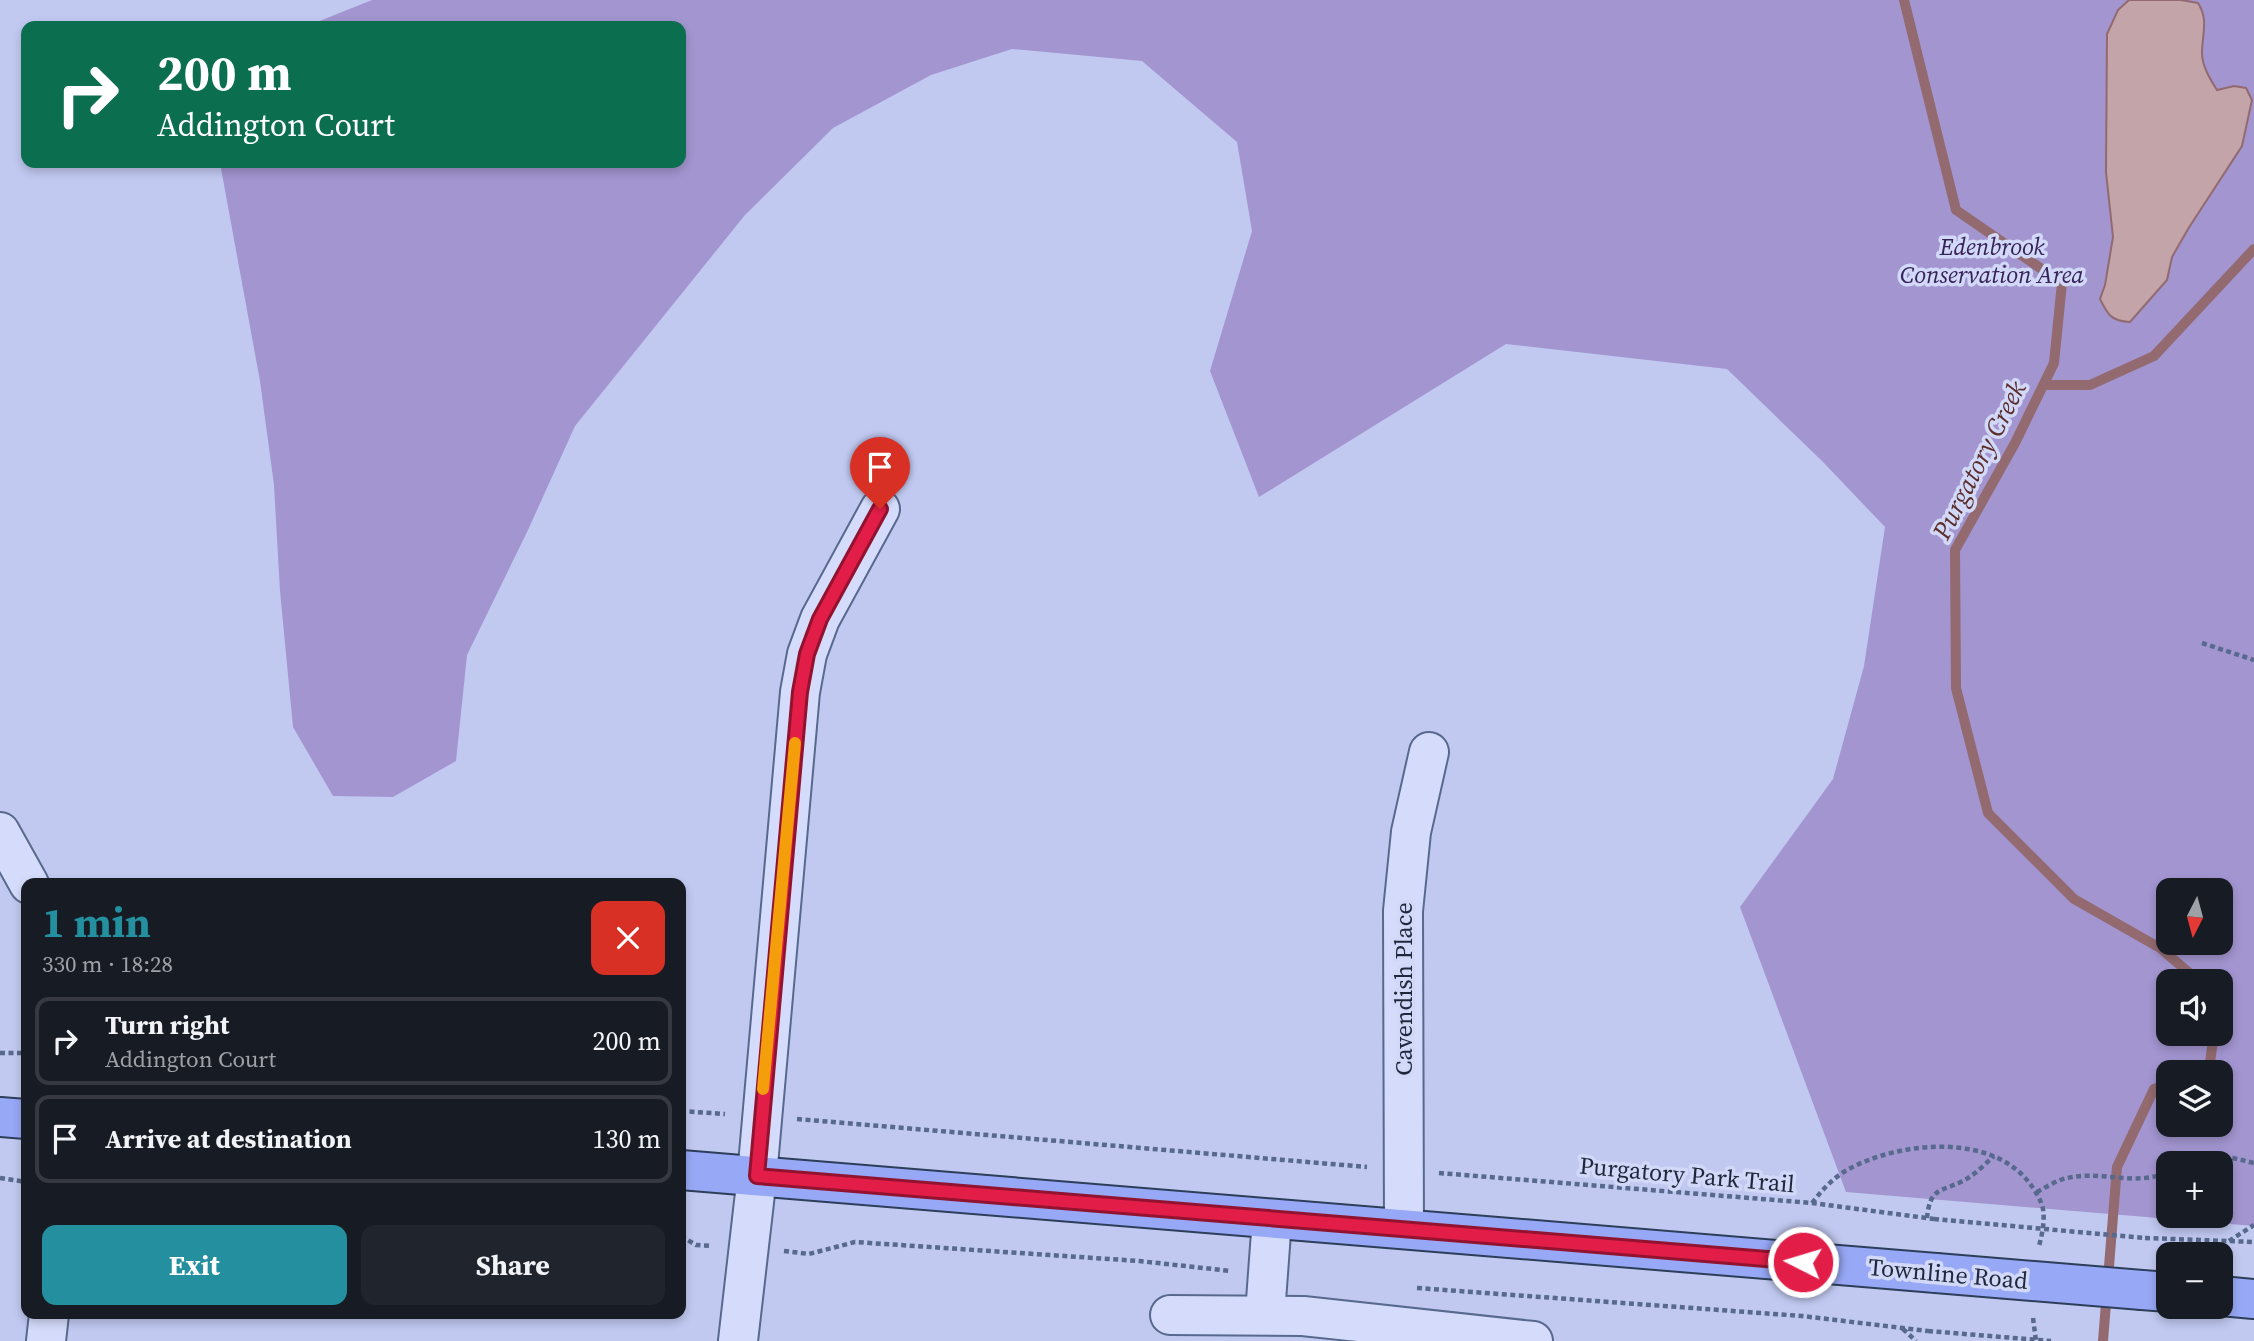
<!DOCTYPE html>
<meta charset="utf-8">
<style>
body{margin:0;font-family:"Source Serif 4",serif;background:#20242c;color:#f1f3f6;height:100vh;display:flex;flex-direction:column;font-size:26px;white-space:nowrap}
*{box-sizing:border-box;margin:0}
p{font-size:23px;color:#9ea1a6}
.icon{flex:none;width:38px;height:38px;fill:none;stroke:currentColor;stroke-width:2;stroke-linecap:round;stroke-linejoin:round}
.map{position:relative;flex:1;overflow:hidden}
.side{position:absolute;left:21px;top:878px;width:665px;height:441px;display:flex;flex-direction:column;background:#171b24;border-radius:14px;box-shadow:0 4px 10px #0003}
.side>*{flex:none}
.top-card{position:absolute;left:21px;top:21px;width:665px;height:147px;border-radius:14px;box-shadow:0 4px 10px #0003;background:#0b6e4f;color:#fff;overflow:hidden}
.needle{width:46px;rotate:186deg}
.tools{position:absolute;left:2156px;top:878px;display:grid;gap:14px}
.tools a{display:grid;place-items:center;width:77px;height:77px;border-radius:14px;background:#171b24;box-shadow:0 4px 10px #0003;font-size:35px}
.pin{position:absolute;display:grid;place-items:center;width:60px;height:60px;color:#fff;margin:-72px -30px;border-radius:50% 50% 50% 0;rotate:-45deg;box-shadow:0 0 7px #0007}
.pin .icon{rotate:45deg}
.me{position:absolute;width:77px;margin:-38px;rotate:275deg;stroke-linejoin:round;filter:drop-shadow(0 0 5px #0008)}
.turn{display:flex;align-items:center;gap:24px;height:147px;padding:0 21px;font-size:32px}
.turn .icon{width:91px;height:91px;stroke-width:2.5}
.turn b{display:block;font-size:49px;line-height:60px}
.round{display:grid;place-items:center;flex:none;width:74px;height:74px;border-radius:14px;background:#20242c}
.overview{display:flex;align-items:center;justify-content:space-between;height:119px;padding:0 21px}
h1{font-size:42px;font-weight:700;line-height:52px;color:#238f9f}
.primary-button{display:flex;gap:14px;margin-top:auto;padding:14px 21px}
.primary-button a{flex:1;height:80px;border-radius:14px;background:#238f9f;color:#fff;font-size:28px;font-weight:700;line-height:80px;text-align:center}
.primary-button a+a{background:#20242c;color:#f1f3f6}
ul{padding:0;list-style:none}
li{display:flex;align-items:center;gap:21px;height:88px;margin:0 14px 10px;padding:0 7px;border:4px solid #363941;border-radius:14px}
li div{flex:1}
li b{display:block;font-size:26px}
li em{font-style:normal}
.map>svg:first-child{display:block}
.green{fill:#a395d0;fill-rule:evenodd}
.water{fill:#c3a4a9;stroke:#926a6f;stroke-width:2}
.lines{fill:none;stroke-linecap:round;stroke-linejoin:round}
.stream{stroke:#926a6f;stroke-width:10}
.minor-casing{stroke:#57698c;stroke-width:42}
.major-casing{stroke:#2c3e59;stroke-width:42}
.path{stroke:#57698c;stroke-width:4.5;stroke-dasharray:5 3.5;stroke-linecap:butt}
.minor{stroke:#d5dcfb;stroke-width:38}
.major{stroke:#97a8f6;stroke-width:38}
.major-bridge-casing{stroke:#2c3e59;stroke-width:42;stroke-linecap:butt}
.path-bridge{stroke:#57698c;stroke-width:4.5;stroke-dasharray:5 3.5;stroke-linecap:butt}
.major-bridge{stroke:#97a8f6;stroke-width:38}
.route-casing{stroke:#92132f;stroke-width:18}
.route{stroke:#e11d48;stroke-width:12}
.slow{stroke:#f59e0b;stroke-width:12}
.labels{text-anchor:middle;stroke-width:7;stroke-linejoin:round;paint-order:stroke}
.park-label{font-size:24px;font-style:italic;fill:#372258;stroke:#d2d8f8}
.street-label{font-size:24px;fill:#1d283a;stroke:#d2d8f8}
.water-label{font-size:26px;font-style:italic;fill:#5b2e2b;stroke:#d2d8f8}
</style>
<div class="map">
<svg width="2254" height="1341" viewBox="0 0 2254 1341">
<rect width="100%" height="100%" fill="#c1c9f1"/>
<path class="green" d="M372,0H2254V1226L1846,1192L1740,907L1833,779L1864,666L1885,527L1823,462L1727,369L1506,344L1259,497L1210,371L1252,231L1237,142L1142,61L1012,49L931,75L833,128L745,215L575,426L528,530L467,655L456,761L393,797L333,796L293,727L280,591L274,485L260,381L220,163H681V26H307ZM2168,891H2221V943H2168ZM2168,982H2221V1034H2168ZM2168,1073H2221V1125H2168ZM2168,1164H2221V1216H2168Z"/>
<path class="water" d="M2129,0H2181L2198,3C2209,20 2202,34 2202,53C2202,66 2210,79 2217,90L2234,86L2246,88L2252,100L2242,146L2188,229L2172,257L2167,280L2130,322C2111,321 2108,315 2100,299L2105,285L2113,237L2106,172L2107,34L2118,10Z"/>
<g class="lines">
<g class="stream">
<path d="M1904,0L1956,210L2062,283L2054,363L2015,443L1955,550L1956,688L1988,813L2074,899L2160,948L2200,982"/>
<path d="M2044,385H2090L2154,356L2254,249"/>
<path d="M2200,1073L2209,1069L2214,1034"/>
<path d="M2103,1341L2117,1167L2154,1089L2168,1084"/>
</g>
<defs>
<g id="minor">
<path d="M0,832L29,884"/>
<path d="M1404,1229L1403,911L1411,832L1429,752"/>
<path d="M1265,1314L1272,1219"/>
<path d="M1170,1315L1303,1316L1533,1341"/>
<path d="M46,1341L49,1314"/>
<path d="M738,1341L757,1176L800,692L807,654L820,619L880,509"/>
</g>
<g id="major">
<path d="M0,1117L26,1119"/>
<path d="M681,1170L1936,1273"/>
<path d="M2142,1290L2168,1292"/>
<path d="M2221,1296L2254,1299"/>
</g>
</defs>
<use href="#minor" class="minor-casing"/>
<use href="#major" class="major-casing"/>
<g class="path">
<path d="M2202,643L2254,660"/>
<path d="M0,1053H26"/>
<path d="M681,1111L725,1114"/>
<path d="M797,1119L1367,1167"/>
<path d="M2183,1164C2205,1150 2229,1157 2254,1163"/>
<path d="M1439,1173L1812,1203L1934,1219"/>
<path d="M0,1178L26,1182"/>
<path d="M2037,1192C2046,1187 2057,1180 2067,1178C2101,1170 2137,1187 2168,1172"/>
<path d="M1812,1203C1822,1190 1833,1178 1847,1170C1899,1141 1993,1132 2031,1185C2036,1192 2041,1200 2043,1209C2045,1221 2042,1235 2039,1246"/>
<path d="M1927,1218C1930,1187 1941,1192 1963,1181C1975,1175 1985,1164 1994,1156"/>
<path d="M681,1236L696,1245L712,1246"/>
<path d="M2145,1238L2254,1242"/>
<path d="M2229,1241L2254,1225"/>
<path d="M784,1251L809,1254L855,1242L1139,1261L1231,1271"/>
<path d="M1417,1288L1802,1316L1928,1331"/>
<path d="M2033,1318L2036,1341"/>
<path d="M1903,1329L1916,1341"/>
</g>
<use href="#minor" class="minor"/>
<use href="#major" class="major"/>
<defs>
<path id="major-bridge" d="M1936,1273L2142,1290"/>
</defs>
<use href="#major-bridge" class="major-bridge-casing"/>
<g class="path-bridge">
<path d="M1934,1219L2145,1238"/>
<path d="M1928,1331L2051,1341"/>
</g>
<use href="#major-bridge" class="major-bridge"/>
</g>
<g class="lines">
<defs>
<path id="route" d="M880,509L820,619L807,654L800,692L757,1176L1803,1262"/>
</defs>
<use href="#route" class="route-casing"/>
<use href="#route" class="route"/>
<path class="slow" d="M763,1089L795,743"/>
</g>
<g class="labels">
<g class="park-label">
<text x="1992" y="255">Edenbrook<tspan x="1992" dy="28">Conservation Area</tspan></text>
</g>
<g class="street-label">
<text transform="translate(1404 989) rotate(-90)" y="8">Cavendish Place</text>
<text transform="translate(1687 1175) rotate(5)" y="8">Purgatory Park Trail</text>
<text transform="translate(1948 1274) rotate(5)" y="8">Townline Road</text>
</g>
<g class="water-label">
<text transform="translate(1979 460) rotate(-63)" y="9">Purgatory Creek</text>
</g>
</g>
</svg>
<div class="tools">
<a><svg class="needle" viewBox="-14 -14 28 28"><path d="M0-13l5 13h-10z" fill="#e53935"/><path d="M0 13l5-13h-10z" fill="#9ea1a6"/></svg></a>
<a><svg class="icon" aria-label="sound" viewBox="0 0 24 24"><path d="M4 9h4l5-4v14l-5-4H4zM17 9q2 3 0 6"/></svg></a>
<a><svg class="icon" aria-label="layers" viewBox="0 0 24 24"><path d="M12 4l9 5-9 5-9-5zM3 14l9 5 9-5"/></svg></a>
<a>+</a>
<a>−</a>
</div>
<div class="pin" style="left:880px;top:509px;background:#d93025"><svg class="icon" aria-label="arrive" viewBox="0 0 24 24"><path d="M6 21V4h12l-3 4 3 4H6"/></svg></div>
<svg class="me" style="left:1803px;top:1262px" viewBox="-20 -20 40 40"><circle r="17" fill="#e11d48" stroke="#fff" stroke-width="3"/><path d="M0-11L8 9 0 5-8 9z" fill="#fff"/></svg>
<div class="top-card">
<div class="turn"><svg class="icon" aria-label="right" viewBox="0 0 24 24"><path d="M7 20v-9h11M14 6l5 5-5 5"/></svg><div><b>200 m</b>Addington Court</div></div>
</div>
<section class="side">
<div class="overview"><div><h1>1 min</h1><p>330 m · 18:28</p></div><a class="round" style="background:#d93025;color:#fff"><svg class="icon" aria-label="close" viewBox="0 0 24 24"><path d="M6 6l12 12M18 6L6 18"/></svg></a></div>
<ul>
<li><svg class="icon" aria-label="right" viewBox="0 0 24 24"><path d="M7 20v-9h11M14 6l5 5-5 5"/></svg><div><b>Turn right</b><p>Addington Court</p></div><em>200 m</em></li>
<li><svg class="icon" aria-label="arrive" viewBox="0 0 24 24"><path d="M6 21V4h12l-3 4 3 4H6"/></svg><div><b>Arrive at destination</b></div><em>130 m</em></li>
</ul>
<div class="primary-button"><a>Exit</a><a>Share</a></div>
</section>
</div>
